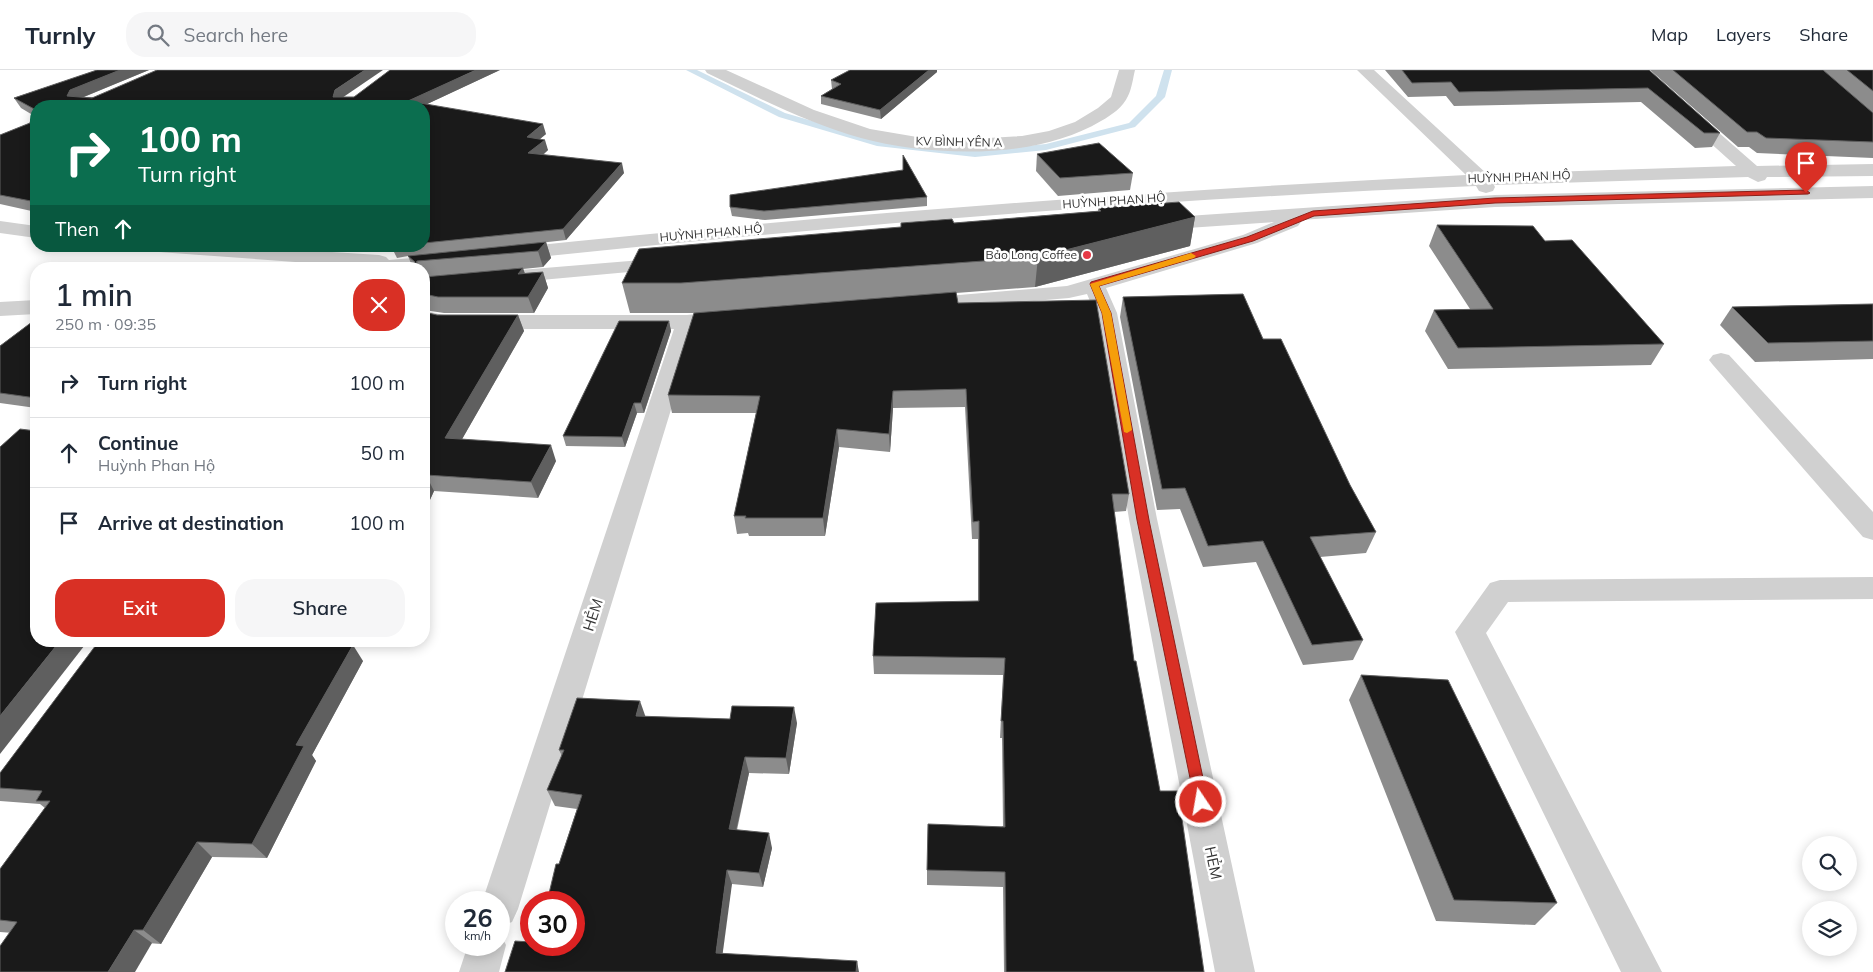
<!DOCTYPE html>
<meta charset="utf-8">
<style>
body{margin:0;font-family:Mulish,sans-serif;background:#f6f6f7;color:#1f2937;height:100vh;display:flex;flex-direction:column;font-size:19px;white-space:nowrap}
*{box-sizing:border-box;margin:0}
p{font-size:16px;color:#747a83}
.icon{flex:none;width:28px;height:28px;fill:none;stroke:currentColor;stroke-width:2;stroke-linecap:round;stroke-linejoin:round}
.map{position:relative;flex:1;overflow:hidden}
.side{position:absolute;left:30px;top:192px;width:400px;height:385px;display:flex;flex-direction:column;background:#fff;border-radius:20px;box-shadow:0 2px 12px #0003}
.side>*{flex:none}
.guide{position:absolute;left:30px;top:30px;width:400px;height:152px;border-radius:20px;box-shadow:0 2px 12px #0003;background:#0b6e4f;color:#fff;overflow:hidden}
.controls{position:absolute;left:1802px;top:766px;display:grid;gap:10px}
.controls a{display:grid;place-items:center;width:55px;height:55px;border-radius:50%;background:#fff;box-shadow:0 2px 12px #0003;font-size:25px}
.speed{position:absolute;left:445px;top:821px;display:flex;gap:10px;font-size:25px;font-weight:700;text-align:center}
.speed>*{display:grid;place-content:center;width:65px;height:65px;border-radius:50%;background:#fff;box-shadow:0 2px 12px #0003;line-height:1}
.speed small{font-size:12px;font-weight:400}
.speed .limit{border:8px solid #d22;background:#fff;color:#111}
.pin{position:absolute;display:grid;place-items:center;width:42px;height:42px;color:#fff;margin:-51px -21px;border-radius:50% 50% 50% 0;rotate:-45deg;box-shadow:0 0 5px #0007}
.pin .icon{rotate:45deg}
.me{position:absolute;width:55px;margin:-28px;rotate:348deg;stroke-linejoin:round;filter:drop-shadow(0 0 4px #0008)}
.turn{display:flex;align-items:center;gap:18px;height:105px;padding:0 25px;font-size:22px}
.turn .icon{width:65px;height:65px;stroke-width:2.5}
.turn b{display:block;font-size:35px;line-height:42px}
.then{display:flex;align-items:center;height:48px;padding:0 25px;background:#0003;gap:10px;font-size:19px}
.round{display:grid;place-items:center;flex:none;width:52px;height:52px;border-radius:20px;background:#f6f6f7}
.summary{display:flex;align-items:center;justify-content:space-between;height:85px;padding:0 25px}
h1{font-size:30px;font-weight:600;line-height:38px}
.button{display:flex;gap:10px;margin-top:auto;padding:10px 25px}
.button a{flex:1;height:58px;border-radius:20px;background:#d93025;color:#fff;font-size:20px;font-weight:600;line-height:58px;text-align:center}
.button a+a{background:#f6f6f7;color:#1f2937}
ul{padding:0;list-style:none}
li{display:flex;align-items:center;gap:15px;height:70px;padding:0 25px;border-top:1px solid #e0e1e3}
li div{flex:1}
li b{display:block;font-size:19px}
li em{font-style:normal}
header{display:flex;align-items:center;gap:30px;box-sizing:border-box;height:70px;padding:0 25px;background:#fff;border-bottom:1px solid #e0e1e3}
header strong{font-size:24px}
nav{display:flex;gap:28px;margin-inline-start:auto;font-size:18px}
.search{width:350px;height:45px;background:#f6f6f7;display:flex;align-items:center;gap:12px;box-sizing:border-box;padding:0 18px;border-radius:20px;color:#747a83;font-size:19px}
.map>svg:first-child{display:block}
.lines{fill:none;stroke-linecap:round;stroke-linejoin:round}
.stream{fill:#cfe2ee;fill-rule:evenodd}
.minor{fill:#d0d0d0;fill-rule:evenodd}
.wall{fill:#8c8c8c}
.shaded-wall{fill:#5f5f5f}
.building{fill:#1a1a1a;stroke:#5f5f5f}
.route{fill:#d93025;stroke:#8d1f18}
.slow{fill:#f59e0b}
.poi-dot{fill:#e63946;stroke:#fff;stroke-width:2}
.labels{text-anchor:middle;stroke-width:5;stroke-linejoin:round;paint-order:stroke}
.far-street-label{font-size:12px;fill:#333;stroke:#fff}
.far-poi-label{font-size:12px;fill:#333;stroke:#fff;text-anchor:end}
.street-label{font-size:15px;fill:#333;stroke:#fff}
</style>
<header>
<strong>Turnly</strong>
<div class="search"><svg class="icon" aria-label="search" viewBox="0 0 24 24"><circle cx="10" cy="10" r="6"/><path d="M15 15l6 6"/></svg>Search here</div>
<nav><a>Map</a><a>Layers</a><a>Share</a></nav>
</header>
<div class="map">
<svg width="1873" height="902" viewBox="0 0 1873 902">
<rect width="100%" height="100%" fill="#fff"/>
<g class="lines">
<path class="stream" d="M686,0H697L785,43L878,70L975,81L1046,74L1129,53L1156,26L1164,0H1172L1165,27L1135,57L1046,80L975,87L877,76L779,47Z"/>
<g class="minor">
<path d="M705,0H726L814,40L870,59L923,68L955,70L1022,66L1049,61L1075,52L1098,38L1111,27L1119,0H1135C1133,8 1132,18 1128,26C1123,37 1112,45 1101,51C1036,90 932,87 861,68C807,53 757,27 707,3Z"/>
<path d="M1357,0H1374L1487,104L1736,96L1629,0H1647L1757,96L1873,94V106L1767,107L1765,110L1758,112L1748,107L1494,115L1495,117L1493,121L1486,123L1479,121L1476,116C1153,129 831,156 510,190L503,188L500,184L503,180L510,178C828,145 1147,121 1466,105Z"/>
<path d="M1873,116V128L1495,137L1300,150L1301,152L1298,156L1257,173L1106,218L1117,243L1157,449L1255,902H1215L1129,449L1095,243L1087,224L1069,228L920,241L912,239L909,234L912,229L1067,216L1243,165L1274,152L1158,160L1151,158L1148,154L1151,150L1158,148L1495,125Z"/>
<path d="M0,151L36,156V168L0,163Z"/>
<path d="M149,176H239L379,185L386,187L389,190L448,185L455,187L458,191L455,195C423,204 382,199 348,199L350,196L159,182L152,180Z"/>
<path d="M666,188L673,190L676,194L673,198L507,213L499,212L496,207L499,202L507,201Z"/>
<path d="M36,230V244L0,246V232Z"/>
<path d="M424,241L444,245H687L727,241L735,243L738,248L735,253L696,258L518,839L512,852L499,857V832H482L674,259H444L424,255Z"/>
<path d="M1721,283L1729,285L1873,442V470L1863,467L1713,295L1709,290L1713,285Z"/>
<path d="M1873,507V529L1508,532L1486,563L1662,902H1621L1455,562L1490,513L1500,510Z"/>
<path d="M499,861L506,875L499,902H459L468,875H499Z"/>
</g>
</g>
<g class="wall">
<path d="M97,0H149L84,27H354L500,0L427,34L546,64L540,69L548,80L543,85L624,103L566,170L512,176L546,172L551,188L543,197L523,199L525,203L543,202L548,218L534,243H444L424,240V199H410L412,196L408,186L397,188L393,180L345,176L341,181L272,176H424V36H36V47L21,38L14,28Z"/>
<path d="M937,0V2L881,49L821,34V26L832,19L831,10Z"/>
<path d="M1385,0H1649L1720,63L1712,77L1695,78L1641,32L1454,36L1446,26L1408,27Z"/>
<path d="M1650,0H1873V88L1757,83L1749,77H1738Z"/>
<path d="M36,48V142L0,134V65L30,53Z"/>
<path d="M1037,84L1133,103L1130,120L1058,126L1036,101Z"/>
<path d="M927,127V136L765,150L732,146L730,137Z"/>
<path d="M1098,138L1195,147L1190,176L1035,217L956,223L958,233L1129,424L1126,441L1114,442L1134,591L1160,721L1204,902H1004L1003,817L927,815V800L1003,756L1002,668H1000L1003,605L874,604L873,586L978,531V469H972L965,337L893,338L890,382L839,377L825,466H749L748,463L737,464L734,446L756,343H672L668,325L694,243H630L622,213L954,153L1098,141Z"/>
<path d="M1437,155L1545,171L1664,274L1651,295L1448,299L1425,261L1434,240L1470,239L1429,176Z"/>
<path d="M1123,227L1263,269L1350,415L1376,462L1366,483L1320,487L1363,570L1353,590L1303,595L1256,492L1203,497L1180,439L1157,440L1120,247Z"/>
<path d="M1873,234V289L1755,292L1720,255L1732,237Z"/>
<path d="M424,242L437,245H518L524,261L462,369L556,391L538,428L434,421L424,443Z"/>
<path d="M36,249V338L0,333V276Z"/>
<path d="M669,251L671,261L644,343H637L625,377L566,376L563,366Z"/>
<path d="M99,571H306V573L363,591L312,685L316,691L267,788L212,787L161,874L0,862V799L45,738L40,734L0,731V703Z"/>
<path d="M1361,605L1557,833L1535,855L1436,851L1349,630Z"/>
<path d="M646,647L797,653L789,704L749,703L737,760L772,778L763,817L732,814L574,875L559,794L577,739L555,736L547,720L562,686L559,680Z"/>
</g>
<g class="shaded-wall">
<path d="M120,0H149L76,30L67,26L70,20Z"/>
<path d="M365,0H383L339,30L333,27L335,20Z"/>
<path d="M476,0H500L423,36L408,31Z"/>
<path d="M929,0H937V2L881,49L880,40Z"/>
<path d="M543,54L546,64L530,77L527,67Z"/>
<path d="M545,70L548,80L532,94L528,83Z"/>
<path d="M622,93L624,103L566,170L563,159Z"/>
<path d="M1195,147L1190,176L1035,217L1038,187Z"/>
<path d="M546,172L551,188L543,197L538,181Z"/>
<path d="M339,176H345L341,181Z"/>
<path d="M417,191L420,199H416V193Z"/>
<path d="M523,198L528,214L518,204Z"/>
<path d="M543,202L548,218L534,243L528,227Z"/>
<path d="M518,245L524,261L453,385L445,368Z"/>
<path d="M669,251L671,261L644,343L641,333Z"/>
<path d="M893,321V338L890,382L889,364Z"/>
<path d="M634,333L637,343L625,377L622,367Z"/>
<path d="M837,359L839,377L825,466L823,448Z"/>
<path d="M551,375L556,391L538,428L531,412Z"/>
<path d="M426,405L434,421L424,443V410Z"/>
<path d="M60,571H88L0,684V646Z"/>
<path d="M289,571H306V572L308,576L289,572Z"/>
<path d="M353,575L363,591L312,685L316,691L267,788L252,774L296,675Z"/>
<path d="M640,631L646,648L636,646Z"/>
<path d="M794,637L797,653L789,704L786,688Z"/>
<path d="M745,687L749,703L733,774L729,759Z"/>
<path d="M769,763L772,778L763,817L759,803Z"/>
<path d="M197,772L212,787L161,874L143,860Z"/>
<path d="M727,800L732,814L721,896L716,883Z"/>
<path d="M134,860L152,873L135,902H108Z"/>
<path d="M857,891L859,902H856Z"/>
</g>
<g class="building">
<path d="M97,0H120L70,20L67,26L92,28L157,0H365L335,20L333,27H354L390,0H476L408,31L543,54L527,67L545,70L528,83L622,93L563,159L424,173V36H36V40L14,28Z"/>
<path d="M850,0H929L880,40L821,26L841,14L831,10Z"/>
<path d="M1402,0H1649L1720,63H1704L1648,18L1459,22L1451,12L1412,13Z"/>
<path d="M1673,0H1823L1873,43V72L1766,68L1757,62H1747Z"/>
<path d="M1847,0H1873V21Z"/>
<path d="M36,48V132L0,125V65L30,53L31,49Z"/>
<path d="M1099,73L1133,103L1060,108L1037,84Z"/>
<path d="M903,85L927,127L764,141L730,137V125L903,100Z"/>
<path d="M1179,132L1195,147L1038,187L681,213H622L639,179L901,157V153L952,149L954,153L1101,141L1098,138Z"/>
<path d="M1437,155L1533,156L1545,171L1572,170L1664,274L1458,278L1434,240L1493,239Z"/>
<path d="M546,172L538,181L417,191L416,193V199H410L415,192L408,186Z"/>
<path d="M523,198L518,204L543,202L528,227H438L424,224V207Z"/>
<path d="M956,222L958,233L1096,230L1129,424H1112L1134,591H1136L1160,721H1178L1204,902H1006L1005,802L927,800L928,754L1005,757L1003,651H1001L1005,588L873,586L876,533L979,531V451L973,452L966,319L893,321L889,364L837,359L823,448H745L746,446H734L760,326L668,325L694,243Z"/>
<path d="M1243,224L1263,269H1281L1350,415L1376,462L1310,467L1363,570L1312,575L1263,471L1208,476L1185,418L1162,419L1123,227Z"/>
<path d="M1873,234V271L1768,273L1732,237Z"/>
<path d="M424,242L437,245H518L445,368L551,375L531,412L426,405L424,410Z"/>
<path d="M36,249V328L0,323V276Z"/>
<path d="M619,251H669L641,333H634L622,367L563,366Z"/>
<path d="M20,359L36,361V571H60L0,646V377Z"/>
<path d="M99,571H289V572L353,575L296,675L304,676L252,774L197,772L143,860H134L108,902H0V876L17,852L0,850V799L50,731H36L42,721L0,718V703Z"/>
<path d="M1361,605L1448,610L1557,833L1454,830Z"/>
<path d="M577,628L640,631L636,646L730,649L732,636L794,637L786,688L745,687L729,759L769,763L759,803L727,800L716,883L857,891L856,902H505L515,871L531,872V875H574V832H547L556,794H559L582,725L547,720L564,680H559Z"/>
</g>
<path class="route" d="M1806,120L1810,123L1808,124L1495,133L1314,146L1253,171L1099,216L1111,243L1149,450L1208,732L1206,737L1201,739L1196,737L1137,450L1102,243L1090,214L1091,212L1247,167L1313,141L1495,128Z"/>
<path class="slow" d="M1191,183L1196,186L1194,188L1099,216L1111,243L1132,360L1127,363L1124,362L1102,243L1090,214Z"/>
<circle class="poi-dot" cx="1087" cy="185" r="5"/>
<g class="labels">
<g class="far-street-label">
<text transform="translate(959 72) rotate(1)" y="4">KV BÌNH YÊN A</text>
<text transform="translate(1519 107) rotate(-2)" y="4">HUỲNH PHAN HỘ</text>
<text transform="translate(1114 131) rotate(-4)" y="4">HUỲNH PHAN HỘ</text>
<text transform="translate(711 163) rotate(-5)" y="4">HUỲNH PHAN HỘ</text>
</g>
<g class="far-poi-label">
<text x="1077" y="189">Bảo Long Coffee</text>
</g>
<g class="street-label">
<text transform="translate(593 545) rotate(-72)" y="5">HẺM</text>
<text transform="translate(1213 793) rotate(78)" y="5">HẺM</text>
</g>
</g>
</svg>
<div class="controls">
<a><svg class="icon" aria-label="search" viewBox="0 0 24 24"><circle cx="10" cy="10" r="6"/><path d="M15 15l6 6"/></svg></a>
<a><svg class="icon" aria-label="layers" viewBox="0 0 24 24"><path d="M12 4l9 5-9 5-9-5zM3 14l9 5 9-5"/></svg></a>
</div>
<div class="speed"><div>26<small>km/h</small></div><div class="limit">30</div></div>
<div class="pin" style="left:1806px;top:123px;background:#d93025"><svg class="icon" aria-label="arrive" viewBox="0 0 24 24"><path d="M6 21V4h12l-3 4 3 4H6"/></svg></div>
<svg class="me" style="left:1201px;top:732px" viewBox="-20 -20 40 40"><circle r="17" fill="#d93025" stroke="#fff" stroke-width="3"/><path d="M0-11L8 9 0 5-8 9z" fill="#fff"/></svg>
<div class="guide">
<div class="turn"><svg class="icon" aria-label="right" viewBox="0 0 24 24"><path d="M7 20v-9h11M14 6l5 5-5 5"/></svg><div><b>100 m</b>Turn right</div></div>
<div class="then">Then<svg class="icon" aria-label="ahead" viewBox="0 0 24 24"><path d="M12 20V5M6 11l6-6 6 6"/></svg></div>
</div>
<section class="side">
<div class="summary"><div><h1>1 min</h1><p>250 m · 09:35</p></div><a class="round" style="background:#d93025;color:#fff"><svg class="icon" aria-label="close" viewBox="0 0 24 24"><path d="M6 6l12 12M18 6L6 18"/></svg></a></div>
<ul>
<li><svg class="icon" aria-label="right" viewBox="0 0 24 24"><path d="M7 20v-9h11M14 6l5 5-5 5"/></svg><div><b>Turn right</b></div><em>100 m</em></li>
<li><svg class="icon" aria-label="ahead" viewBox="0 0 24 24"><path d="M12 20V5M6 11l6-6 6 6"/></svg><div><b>Continue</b><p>Huỳnh Phan Hộ</p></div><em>50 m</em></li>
<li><svg class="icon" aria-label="arrive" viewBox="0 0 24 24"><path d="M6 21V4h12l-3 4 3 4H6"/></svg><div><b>Arrive at destination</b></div><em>100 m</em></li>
</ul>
<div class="button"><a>Exit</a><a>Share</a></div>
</section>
</div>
